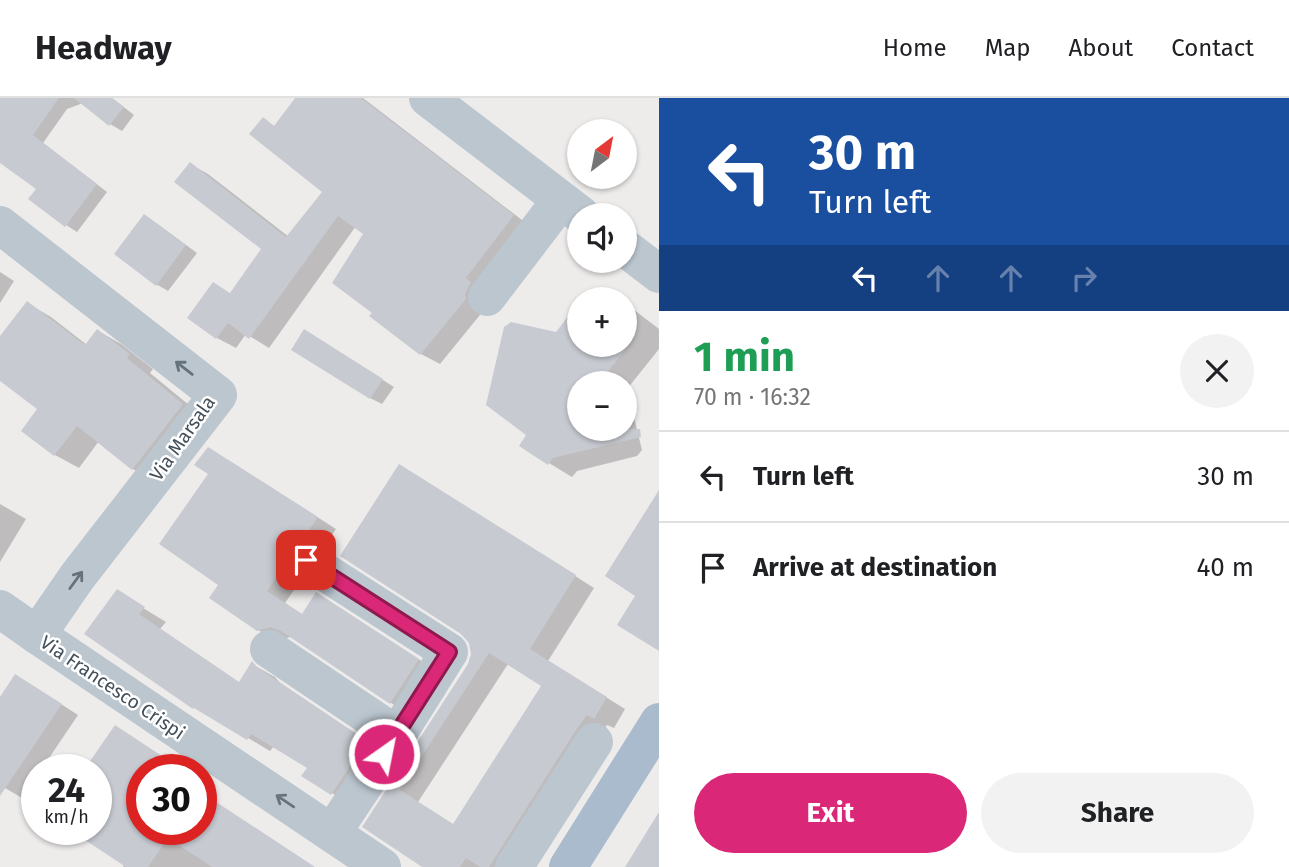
<!DOCTYPE html>
<meta charset="utf-8">
<style>
body{margin:0;font-family:"Fira Sans",sans-serif;background:#f2f2f2;color:#202124;height:100vh;display:flex;flex-direction:column;font-size:26px;white-space:nowrap}
*{box-sizing:border-box;margin:0}
p{font-size:23px;color:#757577}
.icon{flex:none;width:38px;height:38px;fill:none;stroke:currentColor;stroke-width:2;stroke-linecap:round;stroke-linejoin:round}
.map{position:relative;flex:1;overflow:hidden}
.sheet{display:flex;flex-direction:column;background:#fff;width:630px}
.sheet>*{flex:none}
.hud{background:#1a4fa0;color:#fff;overflow:hidden}
.needle{width:46px;rotate:32deg}
.tools{position:absolute;left:567px;top:21px;display:grid;gap:14px}
.tools a{display:grid;place-items:center;width:70px;height:70px;border-radius:50%;background:#fff;box-shadow:0 2px 5px #0004;font-size:35px}
.speed{position:absolute;left:21px;top:656px;display:flex;gap:14px;font-size:35px;font-weight:700;text-align:center}
.speed>*{display:grid;place-content:center;width:91px;height:91px;border-radius:50%;background:#fff;box-shadow:0 2px 5px #0004;line-height:1}
.speed small{font-size:18px;font-weight:400}
.speed .limit{border:10px solid #d22;background:#fff;color:#111}
.pin{position:absolute;display:grid;place-items:center;width:60px;height:60px;color:#fff;margin:-30px;border-radius:14px;box-shadow:0 4px 10px #0006}
.me{position:absolute;width:77px;margin:-38px;rotate:33deg;stroke-linejoin:round;filter:drop-shadow(0 0 5px #0008)}
.turn{display:flex;align-items:center;gap:24px;height:147px;padding:0 35px;font-size:32px}
.turn .icon{width:91px;height:91px;stroke-width:2.5}
.turn b{display:block;font-size:49px;line-height:60px}
.lanes{display:flex;align-items:center;height:66px;padding:0 35px;background:#0003;justify-content:center;gap:35px;direction:ltr}
.lanes .off{opacity:.35}
.round{display:grid;place-items:center;flex:none;width:74px;height:74px;border-radius:37px;background:#f2f2f2}
.summary{display:flex;align-items:center;justify-content:space-between;height:119px;padding:0 35px}
h1{font-size:42px;font-weight:700;line-height:52px;color:#1e9e55}
.button{display:flex;gap:14px;margin-top:auto;padding:14px 35px}
.button a{flex:1;height:80px;border-radius:42px;background:#db2777;color:#fff;font-size:28px;font-weight:700;line-height:80px;text-align:center}
.button a+a{background:#f2f2f2;color:#202124}
ul{padding:0;list-style:none}
li{display:flex;align-items:center;gap:21px;height:91px;padding:0 35px;border-top:2px solid #e0e0e0}
li div{flex:1}
li b{display:block;font-size:26px}
li em{font-style:normal}
header{display:flex;align-items:center;gap:42px;box-sizing:border-box;height:98px;padding:0 35px;background:#fff;border-bottom:2px solid #e0e0e0}
header strong{font-size:33px}
nav{display:flex;gap:38px;margin-inline-start:auto;font-size:24px}
main{display:flex;flex:1;min-height:0}
.map>svg:first-child{display:block}
.shadow{fill:#0003;fill-rule:evenodd}
.building{fill:#c7cad1;fill-rule:evenodd}
.lines{fill:none;stroke-linecap:round;stroke-linejoin:round}
.minor{stroke:#bbc6cf;stroke-width:38}
.major{stroke:#a9bbcd;stroke-width:38}
.oneway{stroke:#67737c}
.route-casing{stroke:#8e194d;stroke-width:18}
.route{stroke:#db2777;stroke-width:12}
.labels{text-anchor:middle;stroke-width:5;stroke-linejoin:round;paint-order:stroke}
.street-label{font-size:19px;fill:#434f59;stroke:#fff}
</style>
<header>
<strong>Headway</strong>
<nav><a>Home</a><a>Map</a><a>About</a><a>Contact</a></nav>
</header>
<main>
<div class="map">
<svg width="659" height="769" viewBox="0 0 659 769">
<rect width="100%" height="100%" fill="#eeebeb"/>
<g class="shadow">
<path d="M0,0H112L134,17L122,33L110,26L83,5L67,11L43,45L107,94L77,134L66,127L38,91L0,63Z"/>
<path d="M298,0H363L531,129L484,212L440,266L421,256L372,218L374,215L366,135L356,128L269,250L246,236L236,250L217,240L189,219L231,196L263,151L190,66L208,76L289,139L324,94L263,22L276,29Z"/>
<path d="M145,118L156,125L197,155L168,193L156,186Z"/>
<path d="M0,174L14,183L0,205Z"/>
<path d="M599,190L618,201H583L591,191Z"/>
<path d="M27,205L51,219L87,247L98,233L121,246L153,271L150,275L206,321L156,385L133,371L99,343L79,370L55,357L23,333L40,311L0,281V241Z"/>
<path d="M625,205L659,231V251L627,291L642,352L637,358L577,373L572,379L549,365L528,337L557,235L579,206V247H625ZM579,285H625V331H579Z"/>
<path d="M316,240L394,289L382,306L370,300Z"/>
<path d="M228,362L336,431L285,505L303,517L335,508L437,573L410,616L391,605L297,541L290,539L277,543L258,532L220,487Z"/>
<path d="M419,379L594,490L548,563L625,611L614,630L607,627L595,643L515,769H426L365,729L469,566L473,556ZM508,566L544,588L454,727L418,704Z"/>
<path d="M0,406L26,421L0,464Z"/>
<path d="M138,507L166,524L160,531L240,585L252,566L275,579L280,585L389,658L355,709L332,695L309,669L274,648L270,653L218,622L87,536Z"/>
<path d="M33,588L78,617L41,672H37V678L22,700L0,687V602Z"/>
<path d="M92,661L181,672H142V732H201V685L214,694L209,701L314,769H123L125,766L73,732H96V672H84Z"/>
</g>
<g class="building">
<path d="M0,0H59L33,37L97,86L65,129L28,101L36,91L0,65Z"/>
<path d="M74,0H112L124,9L109,28Z"/>
<path d="M295,0H361L514,117L466,180L471,184L465,196L466,201L420,257L369,218L372,215L332,185L363,136L338,118L249,241L228,225L216,241L187,220L213,184L230,195L261,151L174,84L190,64L286,139L322,94L249,36L263,19L274,28Z"/>
<path d="M144,116L186,147L156,188L114,156Z"/>
<path d="M27,203L85,247L97,231L130,256L127,260L183,306L132,372L77,328L54,358L21,333L37,311L0,283V238Z"/>
<path d="M579,204V247H629L599,285H579V331H640L641,339L553,360L548,367L519,348L526,337L486,307L504,229L511,224L556,234Z"/>
<path d="M304,231L383,281L370,301L291,252Z"/>
<path d="M208,349L318,419L303,441L295,443L288,450L284,460L285,467L267,493L302,516L316,494L419,561L390,606L281,533L270,529L257,533L209,500L218,487L159,446L208,376L194,367Z"/>
<path d="M399,366L576,477L530,551L607,599L594,621L587,617L576,632L489,769H480L466,760L460,769H422L362,729L468,566L471,556L469,545L461,536L340,458ZM489,555L541,588L453,726L400,692Z"/>
<path d="M659,392V553L617,527L635,498L605,478Z"/>
<path d="M117,491L145,509L139,516L239,584L252,563L257,569L367,643L331,697L301,678L307,670L251,636L247,642L194,610L193,611L84,536Z"/>
<path d="M15,576L62,606L0,698V599Z"/>
<path d="M115,627L183,672H142V732H201V694L315,769H212L168,740L148,769H126L70,732H96V672H84Z"/>
<path d="M659,714V769H625Z"/>
</g>
<g class="lines">
<g class="minor">
<path d="M428,0L581,117"/>
<path d="M0,127L218,297L77,479L37,537"/>
<path d="M625,150L659,176"/>
<path d="M487,199L561,102"/>
<path d="M306,462L449,554L397,637"/>
<path d="M0,511L37,537L382,769"/>
<path d="M269,551L397,637L332,735"/>
<path d="M514,769L594,644"/>
</g>
<path class="major" d="M568,769L659,624"/>
</g>
<defs><path id="oneway-shaft" d="M-6 0H5M1.5-3L5.5 0L1.5 3" fill="none" stroke-width="1.6" stroke-linecap="round" stroke-linejoin="round" transform="scale(1.75)"/></defs>
<g class="oneway">
<use href="#oneway-shaft" transform="translate(184 270) rotate(-142)"/>
<use href="#oneway-shaft" transform="translate(76 482) rotate(-54)"/>
<use href="#oneway-shaft" transform="translate(285 703) rotate(-146)"/>
</g>
<g class="lines">
<defs>
<path id="route" d="M306,462L449,554L384,656"/>
</defs>
<use href="#route" class="route-casing"/>
<use href="#route" class="route"/>
</g>
<g class="labels">
<g class="street-label">
<text transform="translate(182 340) rotate(-55)" y="7">Via Marsala</text>
<text transform="translate(113 589) rotate(34)" y="7">Via Francesco Crispi</text>
</g>
</g>
</svg>
<div class="tools">
<a><svg class="needle" viewBox="-14 -14 28 28"><path d="M0-13l5 13h-10z" fill="#e53935"/><path d="M0 13l5-13h-10z" fill="#757577"/></svg></a>
<a><svg class="icon" aria-label="sound" viewBox="0 0 24 24"><path d="M4 9h4l5-4v14l-5-4H4zM17 9q2 3 0 6"/></svg></a>
<a>+</a>
<a>−</a>
</div>
<div class="speed"><div>24<small>km/h</small></div><div class="limit">30</div></div>
<div class="pin" style="left:306px;top:462px;background:#d93025"><svg class="icon" aria-label="arrive" viewBox="0 0 24 24"><path d="M6 21V4h12l-3 4 3 4H6"/></svg></div>
<svg class="me" style="left:384px;top:656px" viewBox="-20 -20 40 40"><circle r="17" fill="#db2777" stroke="#fff" stroke-width="3"/><path d="M0-11L8 9 0 5-8 9z" fill="#fff"/></svg>
</div>
<section class="sheet">
<div class="hud">
<div class="turn"><svg class="icon" aria-label="left" viewBox="0 0 24 24"><path d="M17 20v-9H6M10 6l-5 5 5 5"/></svg><div><b>30 m</b>Turn left</div></div>
<div class="lanes"><svg class="icon" aria-label="left" viewBox="0 0 24 24"><path d="M17 20v-9H6M10 6l-5 5 5 5"/></svg><svg class="icon off" aria-label="ahead" viewBox="0 0 24 24"><path d="M12 20V5M6 11l6-6 6 6"/></svg><svg class="icon off" aria-label="ahead" viewBox="0 0 24 24"><path d="M12 20V5M6 11l6-6 6 6"/></svg><svg class="icon off" aria-label="right" viewBox="0 0 24 24"><path d="M7 20v-9h11M14 6l5 5-5 5"/></svg></div>
</div>
<div class="summary"><div><h1>1 min</h1><p>70 m · 16:32</p></div><a class="round"><svg class="icon" aria-label="close" viewBox="0 0 24 24"><path d="M6 6l12 12M18 6L6 18"/></svg></a></div>
<ul>
<li><svg class="icon" aria-label="left" viewBox="0 0 24 24"><path d="M17 20v-9H6M10 6l-5 5 5 5"/></svg><div><b>Turn left</b></div><em>30 m</em></li>
<li><svg class="icon" aria-label="arrive" viewBox="0 0 24 24"><path d="M6 21V4h12l-3 4 3 4H6"/></svg><div><b>Arrive at destination</b></div><em>40 m</em></li>
</ul>
<div class="button"><a>Exit</a><a>Share</a></div>
</section>
</main>
